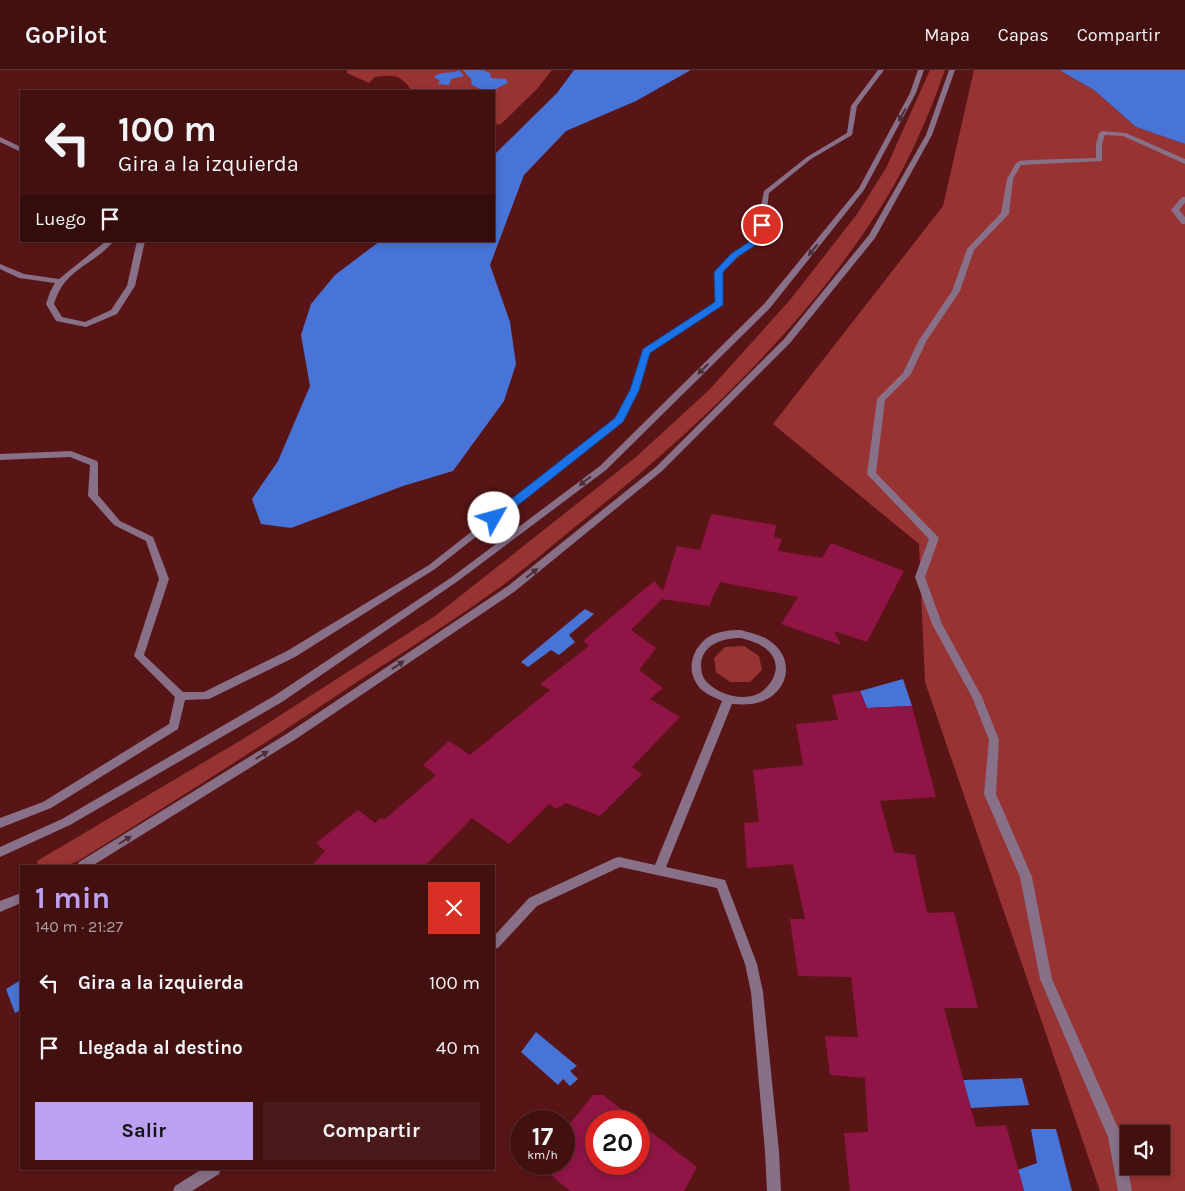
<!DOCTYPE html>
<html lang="es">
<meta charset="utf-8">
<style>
body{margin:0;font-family:Karla,sans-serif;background:#4a1919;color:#f1f3f6;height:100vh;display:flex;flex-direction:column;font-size:19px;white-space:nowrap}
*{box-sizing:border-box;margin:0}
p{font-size:16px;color:#af9d9f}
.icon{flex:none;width:28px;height:28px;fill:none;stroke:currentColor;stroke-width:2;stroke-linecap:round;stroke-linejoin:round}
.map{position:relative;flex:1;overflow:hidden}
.panel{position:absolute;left:20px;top:795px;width:475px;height:305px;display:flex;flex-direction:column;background:#431010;border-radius:0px;box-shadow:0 2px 8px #0003,0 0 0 1px #5b3030}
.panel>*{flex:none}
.banner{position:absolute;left:20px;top:20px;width:475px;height:152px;border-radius:0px;box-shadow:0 2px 8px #0003,0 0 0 1px #5b3030;background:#431010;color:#f1f3f6;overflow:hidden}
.tools{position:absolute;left:1120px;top:1055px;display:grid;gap:10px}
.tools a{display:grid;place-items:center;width:50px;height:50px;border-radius:0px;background:#431010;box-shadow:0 2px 8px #0003,0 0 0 1px #5b3030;font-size:25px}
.speed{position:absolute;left:510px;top:1040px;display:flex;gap:10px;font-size:25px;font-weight:700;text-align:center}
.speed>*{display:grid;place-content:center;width:65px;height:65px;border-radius:50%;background:#431010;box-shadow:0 2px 8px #0003,0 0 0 1px #5b3030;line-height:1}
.speed small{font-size:12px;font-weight:400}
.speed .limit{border:8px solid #d22;background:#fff;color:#111}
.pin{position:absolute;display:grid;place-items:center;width:42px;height:42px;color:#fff;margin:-21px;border:2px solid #fff;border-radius:50%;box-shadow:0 1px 5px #0007}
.me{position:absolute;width:55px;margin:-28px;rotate:52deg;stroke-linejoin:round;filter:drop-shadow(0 0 4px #0008)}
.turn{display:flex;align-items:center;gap:18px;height:105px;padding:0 15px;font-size:22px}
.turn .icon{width:65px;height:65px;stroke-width:2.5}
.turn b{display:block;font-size:35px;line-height:42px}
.then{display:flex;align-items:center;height:48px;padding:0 15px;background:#0003;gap:10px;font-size:19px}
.round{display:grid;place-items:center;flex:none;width:52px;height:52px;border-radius:0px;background:#4a1919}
.summary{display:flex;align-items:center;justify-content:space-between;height:85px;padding:0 15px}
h1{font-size:30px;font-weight:700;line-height:38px;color:#bca0f2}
.button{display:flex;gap:10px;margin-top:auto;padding:10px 15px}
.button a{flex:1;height:58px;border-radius:0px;background:#bca0f2;color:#111;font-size:20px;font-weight:700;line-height:58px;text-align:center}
.button a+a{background:#4a1919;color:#f1f3f6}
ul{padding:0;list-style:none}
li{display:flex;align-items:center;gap:15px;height:65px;padding:0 15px}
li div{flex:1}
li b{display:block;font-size:19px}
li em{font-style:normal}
header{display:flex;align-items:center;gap:30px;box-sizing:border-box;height:70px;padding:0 25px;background:#431010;border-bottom:1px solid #5b3030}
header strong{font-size:24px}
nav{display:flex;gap:28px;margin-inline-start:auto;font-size:18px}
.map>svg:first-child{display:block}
.green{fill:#973333;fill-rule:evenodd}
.water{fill:#4774d6}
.building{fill:#901546}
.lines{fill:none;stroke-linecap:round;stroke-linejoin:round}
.lane{fill:#877088;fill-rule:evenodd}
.street{fill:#877088;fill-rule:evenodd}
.oneway{fill:#4c3038}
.route{fill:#1a73e8;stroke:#114b97}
</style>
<header>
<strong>GoPilot</strong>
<nav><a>Mapa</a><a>Capas</a><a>Compartir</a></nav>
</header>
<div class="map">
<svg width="1185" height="1121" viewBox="0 0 1185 1121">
<rect width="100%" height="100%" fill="#591516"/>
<g class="green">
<path d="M347,0H552L537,19L501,54L494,55V21H412C401,6 396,4 375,7L369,13L347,3Z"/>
<path d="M930,0H945C927,51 905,101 875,146C797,266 688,367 576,456C550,477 524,500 496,520C454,550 410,578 366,606C271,670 175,731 78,791L65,796H38L37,791L243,669L435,546L636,387L709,320L790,230L857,144L886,98Z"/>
<path d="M974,0H1059L1094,20L1136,57L1185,74V1121H1100L925,612L919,474L773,354L943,136ZM1129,1064H1161V1096H1129Z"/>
<path d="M744,576L759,586L762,600L750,612H730L716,602L714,588L725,577Z"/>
</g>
<g class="water">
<path d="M459,0L464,6L451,9L449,15L438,14L440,11L434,7C442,0 450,5 459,0Z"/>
<path d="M463,0H483L490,3L491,8L506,9L508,13L497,18L494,27V21H479L480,19L472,15L471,9Z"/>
<path d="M574,0H691L636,31L566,61L524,105L490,195L510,252L516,294L504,331L453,401L403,416L291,458L261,454L252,429L278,391L310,316L301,265L311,234L335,205L380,171H494V85L557,23Z"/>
<path d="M1059,0H1185V74L1136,57L1094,20Z"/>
<path d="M585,539L594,544L569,565L575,572L559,585L551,580L528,597L521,592Z"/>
<path d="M903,609L912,636L867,638L860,621Z"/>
<path d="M21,910V940L15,943L6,919Z"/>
<path d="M536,962L577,996L570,1001L578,1009L570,1016L563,1009L558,1015L521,982Z"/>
<path d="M1022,1008L1029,1035L971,1038L963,1010Z"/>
<path d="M1031,1059H1056L1072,1121H1024L1018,1100L1037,1093Z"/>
</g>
<g class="building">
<path d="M711,444L776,455L774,467L782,469L778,481L822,488L831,473L904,501L867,572L834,561L841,575L781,554L798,527L720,512L709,536L662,529L631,560L656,578L639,600L663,618L650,629L680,647L632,697L642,704L600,746L566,733L556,739L549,734L509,774L472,748L425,796H311L325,781L316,773L358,740L375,753L381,748L384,750L436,705L423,695L449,671L470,685L550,620L540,614L589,576L583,571L654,511L663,521L677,476L700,480Z"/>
<path d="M860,621L867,638L912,636L936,727L880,731L894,782L915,785L927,843L954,842L978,938H944L976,1057L1006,1055L1024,1121H850L844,1063L868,1062L865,1008L830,1005L825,966L858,967L851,907L798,906L790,849H805L793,794L747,798L744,753L759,752L753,700L803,695L796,654L838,650L832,625Z"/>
<path d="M593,1025H603L637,1051H596V1094H639V1053L697,1097L684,1121H570L538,1094H564V1061Z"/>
</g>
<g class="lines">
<g class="lane">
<path d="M878,0H884L857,36L852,65L811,89L769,123L763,169L737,188L723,202V235L650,282L639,321L622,352L435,499L295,587L209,629L185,630L178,659L51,738L0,758V748L43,732L169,654L175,627L134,586L159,509L146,471L114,455L90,428L88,426L90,395L70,387L0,390V384L71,381L97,391L98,393V425L120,451L153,467L169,509L144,585L183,622H204L287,581L429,495L616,348L631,321L643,279L716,232L715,202L731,184L755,168L764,121L807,87L847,63L851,36Z"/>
<path d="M1102,61L1126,63L1185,89V94L1123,66L1105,65L1102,74V91L1021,95L1013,109L1009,144L974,180L960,221L927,270L911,304L885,330L876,403L939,468L925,507L942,554L982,627L999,670L996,724L1032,807L1052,909L1122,1067L1132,1121H1118L1108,1067L1040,909L1020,807L984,724L989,670L972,627L932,554L915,507L929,469L867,404L877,329L903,303L919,270L952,221L967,179L1001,143L1007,109L1016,93L1019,91L1029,90L1096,88V74L1099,63Z"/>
<path d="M1182,127H1185V133L1179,140L1185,147V154H1182L1171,140Z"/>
</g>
<g class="street">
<path d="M918,0H924L916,23L864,120L770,238L606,400L458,511L282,632L70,755L0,787V777L62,749L274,626L452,507L600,396L764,234L859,118L910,23Z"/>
<path d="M949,0H955L932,65L875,168L790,273L662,401L514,522L296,669L92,796H77L79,792L288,663L508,516L656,397L784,269L869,165L926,65Z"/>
<path d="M0,67L21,77V82L0,72Z"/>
<path d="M106,171H114C91,197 65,198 54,234L62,247L85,252L111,240L127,216L137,171H145L135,216L117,244L86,257L56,251L46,234L50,222L55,213L19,208L0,199V194L24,204L59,209Z"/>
<path d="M741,560C750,563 762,565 770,571C792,586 791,614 769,628C757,635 744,635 732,634L666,797L725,810L757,894L763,922L779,1082L781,1121H767L765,1082L751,922L745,894L717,818L620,797L537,836L498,878L494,879V866L529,828L615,788L619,787L655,795L722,631C714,627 705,624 699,617C685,600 692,577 710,566C719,561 731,560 741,560ZM741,568C747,570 756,572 762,576C781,588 779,606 764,620C748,634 717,625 705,610C702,606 701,600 701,595C702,574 723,568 741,568Z"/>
<path d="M21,823V833L0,842V831Z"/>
<path d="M202,1099H221L219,1104L192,1121H173L175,1116Z"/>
</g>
</g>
<defs><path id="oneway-solid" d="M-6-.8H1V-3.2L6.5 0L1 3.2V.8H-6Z" transform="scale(1.25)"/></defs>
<g class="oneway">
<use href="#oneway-solid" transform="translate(902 45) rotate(118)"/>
<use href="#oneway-solid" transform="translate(813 180) rotate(129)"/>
<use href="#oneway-solid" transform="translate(703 299) rotate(136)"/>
<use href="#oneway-solid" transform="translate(585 411) rotate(143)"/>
<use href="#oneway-solid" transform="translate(532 503) rotate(-39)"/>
<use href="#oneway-solid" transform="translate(398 595) rotate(-34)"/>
<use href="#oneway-solid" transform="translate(262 685) rotate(-32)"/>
<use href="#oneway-solid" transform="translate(125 770) rotate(-32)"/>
</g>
<path class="route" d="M762,152L766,155L762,171L737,187L723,202V235L650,283L639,320L623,352L498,451H491V445L615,348L630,320L643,279L715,232L714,202L731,184L755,168L758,155Z"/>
</svg>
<div class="tools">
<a><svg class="icon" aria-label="sound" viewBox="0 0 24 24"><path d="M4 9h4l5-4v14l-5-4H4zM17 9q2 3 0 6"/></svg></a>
</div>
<div class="speed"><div>17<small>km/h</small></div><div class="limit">20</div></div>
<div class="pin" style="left:762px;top:155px;background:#d93025"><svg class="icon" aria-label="arrive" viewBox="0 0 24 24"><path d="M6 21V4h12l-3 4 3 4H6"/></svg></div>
<svg class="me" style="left:494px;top:448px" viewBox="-20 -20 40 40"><circle r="19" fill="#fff"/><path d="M0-13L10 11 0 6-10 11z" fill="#1a73e8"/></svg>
<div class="banner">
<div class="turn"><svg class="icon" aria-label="left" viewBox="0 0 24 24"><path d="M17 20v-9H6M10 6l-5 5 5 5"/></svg><div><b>100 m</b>Gira a la izquierda</div></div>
<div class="then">Luego<svg class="icon" aria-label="arrive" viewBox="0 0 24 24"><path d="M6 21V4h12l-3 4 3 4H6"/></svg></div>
</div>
<section class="panel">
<div class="summary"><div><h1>1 min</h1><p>140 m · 21:27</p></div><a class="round" style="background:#d93025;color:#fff"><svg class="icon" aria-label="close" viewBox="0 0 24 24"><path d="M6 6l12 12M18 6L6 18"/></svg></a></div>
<ul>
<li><svg class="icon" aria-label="left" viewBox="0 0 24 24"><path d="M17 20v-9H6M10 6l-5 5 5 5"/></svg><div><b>Gira a la izquierda</b></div><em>100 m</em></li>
<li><svg class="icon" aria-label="arrive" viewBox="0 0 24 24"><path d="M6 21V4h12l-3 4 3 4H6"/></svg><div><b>Llegada al destino</b></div><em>40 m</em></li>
</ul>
<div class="button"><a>Salir</a><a>Compartir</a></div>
</section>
</div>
